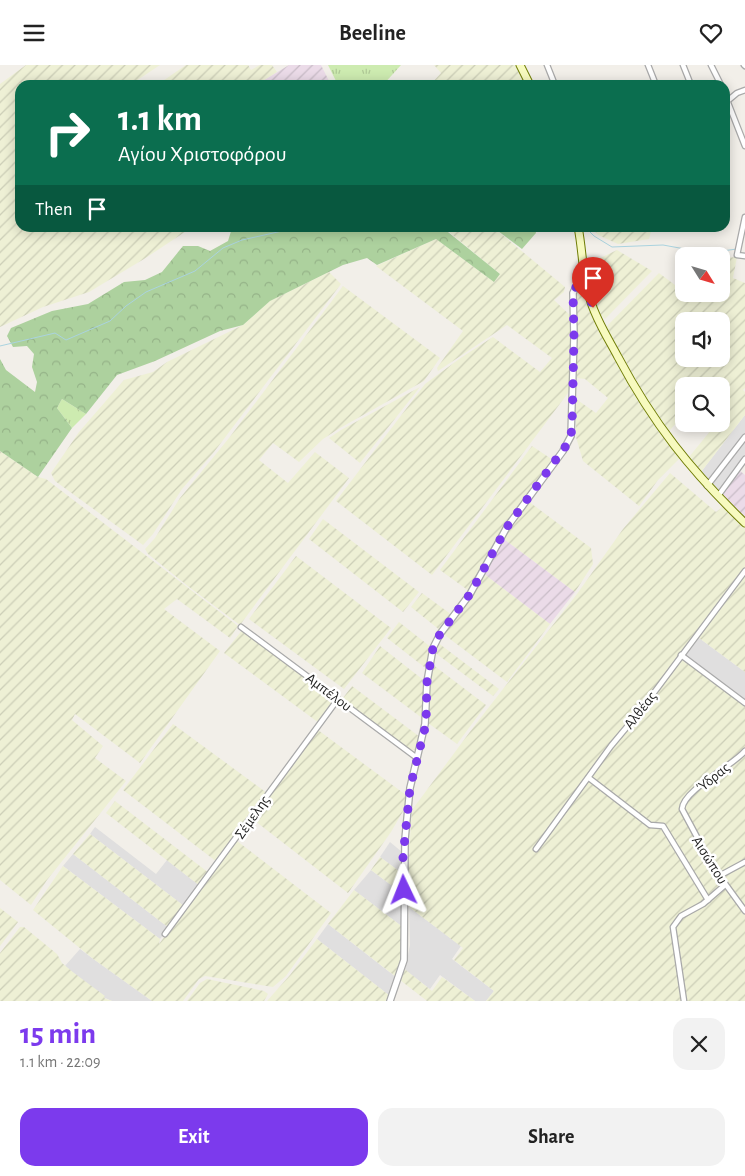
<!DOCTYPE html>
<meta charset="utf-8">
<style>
body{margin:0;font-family:"Alegreya Sans",sans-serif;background:#f2f2f2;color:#222;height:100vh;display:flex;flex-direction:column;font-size:19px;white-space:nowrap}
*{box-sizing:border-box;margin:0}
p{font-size:16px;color:#767676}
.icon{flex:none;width:28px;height:28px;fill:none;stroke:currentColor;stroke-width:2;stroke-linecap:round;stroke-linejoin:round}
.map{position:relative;height:936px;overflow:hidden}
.panel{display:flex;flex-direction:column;background:#fff;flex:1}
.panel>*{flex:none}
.hud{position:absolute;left:15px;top:15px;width:715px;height:152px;border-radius:15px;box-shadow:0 2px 12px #0003;background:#0b6e4f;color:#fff;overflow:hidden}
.needle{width:32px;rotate:127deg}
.controls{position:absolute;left:675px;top:182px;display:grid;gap:10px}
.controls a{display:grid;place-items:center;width:55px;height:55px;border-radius:10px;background:#fff;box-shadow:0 2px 12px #0003;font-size:25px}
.pin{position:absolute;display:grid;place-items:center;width:42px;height:42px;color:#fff;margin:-51px -21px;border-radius:50% 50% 50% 0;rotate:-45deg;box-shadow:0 0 5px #0007}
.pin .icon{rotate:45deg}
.me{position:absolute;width:55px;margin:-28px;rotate:358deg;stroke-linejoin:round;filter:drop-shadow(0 0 4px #0008)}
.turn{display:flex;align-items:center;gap:18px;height:105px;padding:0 20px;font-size:22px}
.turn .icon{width:65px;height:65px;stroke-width:2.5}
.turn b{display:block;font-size:35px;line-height:42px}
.then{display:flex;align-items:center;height:48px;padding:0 20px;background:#0003;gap:10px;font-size:19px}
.round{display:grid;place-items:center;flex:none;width:52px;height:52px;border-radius:15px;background:#f2f2f2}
.head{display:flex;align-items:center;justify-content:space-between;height:85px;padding:0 20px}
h1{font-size:30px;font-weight:700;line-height:38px;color:#7c3aed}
.button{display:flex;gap:10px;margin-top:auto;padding:10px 20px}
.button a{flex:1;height:58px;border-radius:15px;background:#7c3aed;color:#fff;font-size:20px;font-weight:700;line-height:58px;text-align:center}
.button a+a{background:#f2f2f2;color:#222}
header{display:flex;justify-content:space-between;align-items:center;height:65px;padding:0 20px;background:#fff;font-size:22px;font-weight:700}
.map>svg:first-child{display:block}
.residential{fill:#e0dfdf}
.industrial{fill:url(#industrial-furrows)}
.farmland{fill:url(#farmland-furrows);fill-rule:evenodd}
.grass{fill:url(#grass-tufts)}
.forest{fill:url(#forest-crowns)}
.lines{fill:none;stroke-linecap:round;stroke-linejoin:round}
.stream{stroke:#aad3df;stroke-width:1}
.minor-casing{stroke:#a9a9a9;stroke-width:7}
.tertiary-casing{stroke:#a9a9a9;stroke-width:8}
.secondary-casing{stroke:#707d05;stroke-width:9}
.minor{stroke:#fff;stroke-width:4.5}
.tertiary{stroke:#fff;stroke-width:5.5}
.secondary{stroke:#f7fabf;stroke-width:7}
.route{stroke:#7c3aed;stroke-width:9;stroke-dasharray:0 16.2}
.labels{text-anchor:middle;stroke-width:5;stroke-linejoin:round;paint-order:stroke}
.street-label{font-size:15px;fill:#222;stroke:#fff}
</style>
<header><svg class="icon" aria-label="menu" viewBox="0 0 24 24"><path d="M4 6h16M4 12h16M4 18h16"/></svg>Beeline<svg class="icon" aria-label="heart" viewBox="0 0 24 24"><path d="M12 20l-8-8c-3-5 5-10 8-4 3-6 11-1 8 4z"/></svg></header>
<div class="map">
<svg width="745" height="936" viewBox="0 0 745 936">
<defs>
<pattern id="industrial-furrows" width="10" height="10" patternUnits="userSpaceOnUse" patternTransform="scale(1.25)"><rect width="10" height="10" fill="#ebdbe8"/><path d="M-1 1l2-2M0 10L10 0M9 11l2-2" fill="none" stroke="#c9bcc7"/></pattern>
<pattern id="farmland-furrows" width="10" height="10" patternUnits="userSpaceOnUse" patternTransform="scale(1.25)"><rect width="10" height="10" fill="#eef0d5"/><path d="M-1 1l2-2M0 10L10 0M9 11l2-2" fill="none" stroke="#ccceb7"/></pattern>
<pattern id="grass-tufts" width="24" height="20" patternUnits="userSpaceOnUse" patternTransform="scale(1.25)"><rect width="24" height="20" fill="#cdebb0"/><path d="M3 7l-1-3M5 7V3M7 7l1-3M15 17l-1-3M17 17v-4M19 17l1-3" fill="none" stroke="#b0c997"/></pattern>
<pattern id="forest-crowns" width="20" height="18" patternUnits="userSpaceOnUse" patternTransform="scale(1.25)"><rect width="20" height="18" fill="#add19e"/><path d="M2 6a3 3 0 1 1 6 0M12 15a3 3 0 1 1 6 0" fill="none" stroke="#95b388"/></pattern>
</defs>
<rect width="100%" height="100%" fill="#f2efe9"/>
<g class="residential">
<path d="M745,350V397L721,430L701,407Z"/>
<path d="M695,570L745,607V640L679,590Z"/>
<path d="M95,762L156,809L167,795L200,821L184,841L90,769Z"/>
<path d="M390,777L402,787L403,809L380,792Z"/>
<path d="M73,789L169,863L160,874L63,801Z"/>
<path d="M371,805L403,829L404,863L354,825Z"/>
<path d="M409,842L461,881L452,894L494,926L486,936H475L440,910L430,924L405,905L410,880Z"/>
<path d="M328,859L397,913L390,931L317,874Z"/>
<path d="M80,884L92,893L152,936H112L103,932L65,901Z"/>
</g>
<g class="industrial">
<path d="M289,0H321L331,20H256Z"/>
<path d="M739,405L745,410V454L721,430Z"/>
<path d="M504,474L575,527L550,559L484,509Z"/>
</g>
<g class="farmland">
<path d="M26,0H160L130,20H20V162L191,163L144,194L89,227L43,242L0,262V19Z"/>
<path d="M186,0H248L251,5L260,0H272L277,7L256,20H157Z"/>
<path d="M434,0H518L528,20H430L441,8Z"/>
<path d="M443,162L494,163L565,222L564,227L554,235L573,253L571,324L432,510L336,436L425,319L462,292L493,272L540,307L552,293L507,260L438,306L437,303L463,266L376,201L436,174L494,217L500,209Z"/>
<path d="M652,163L649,174L618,179L598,170L592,163Z"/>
<path d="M617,185L652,206L605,254L599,248L592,228L588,199Z"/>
<path d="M737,192L733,213L745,218V323L743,325L745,327V350L701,407L689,392L716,359H721V321H684V350L669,366L646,334L645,327L640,322L606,262L659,208L675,220L684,212V229H721V193ZM684,256H721V294H684Z"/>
<path d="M329,207L341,219L214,387L182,424L153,469L143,480L55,416L51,408L79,367L124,315L153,307L167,297L243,260L270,236Z"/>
<path d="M583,220L600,261L681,392L658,415L639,441L583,396L576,372V334L596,348L608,333L585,314L577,313V229L579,223Z"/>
<path d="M343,221L440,293L424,316L340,363L323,374L299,397L273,378L259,395L288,418L315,387L349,413L240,560L189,522L148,489L145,484L155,473L180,433L229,373Z"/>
<path d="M420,322L360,398L329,373L341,365Z"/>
<path d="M532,381L553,395L506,461L469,526L440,505Z"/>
<path d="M0,386L38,412L46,414L238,561L230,573L177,534L164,544L220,586L140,698L75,649L72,655L103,681L95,693L126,716L47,815L31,840L0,815Z"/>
<path d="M670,408L716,447L725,440L745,459V607L695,570L680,590L745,640V936H486L494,926L454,895L463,883L409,842L408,801L412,745L475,660L577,529L623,464Z"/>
<path d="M528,436L591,483L593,499L575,527L504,474Z"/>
<path d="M323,454L419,527L403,547L309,474Z"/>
<path d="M296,491L391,563L344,624L249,554Z"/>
<path d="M484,509L550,559L507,617L442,568Z"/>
<path d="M422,528L452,550L441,566L411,542Z"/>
<path d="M399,557L432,583L428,605L387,573Z"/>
<path d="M243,564L337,634L319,658L224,588Z"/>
<path d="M437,577L499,624L493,631L434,587Z"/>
<path d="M380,581L426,617L425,645L422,653L362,608Z"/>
<path d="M432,599L486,640L457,679L428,658Z"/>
<path d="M352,621L420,672L416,685H409L345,637L343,633Z"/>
<path d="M173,659L267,728L217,797L123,725Z"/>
<path d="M318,665L406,730V741L391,767L348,828L255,756L281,713Z"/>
<path d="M115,736L209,808L200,821L106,748Z"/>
<path d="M90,769L184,841L169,863L73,789Z"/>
<path d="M237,776L331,848L286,911L273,922L205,911L199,914L183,936H152L92,893L33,845L63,801L160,874L159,879Z"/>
<path d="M380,792L403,809V829L371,805Z"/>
<path d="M354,825L404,863L402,902L432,926L442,912L475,936H427L328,859Z"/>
<path d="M0,843L18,857L0,881Z"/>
<path d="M20,862H24L57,889L62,898L74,908L105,931L104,933L112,936H0V888Z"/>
<path d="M317,874L390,931L388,936H267L290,910Z"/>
<path d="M207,914L264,926L268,929L264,936H187L200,918Z"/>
</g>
<g class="grass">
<path d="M328,0H401L383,20H338Z"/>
<path d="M62,334L86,349L72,363L57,343Z"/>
</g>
<g class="forest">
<path d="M232,163H443L500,209L494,217L436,174L377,200L367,193L343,200L270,236L243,260L220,266L155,296L117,310L86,349L62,334L57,343L72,363L38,412L0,386V294L6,305L35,327L37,317L32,302L34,289L27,281L13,282L7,271L11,263L52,246L88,239L124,217L145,215L162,207L183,181H198L210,186L228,176Z"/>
<path d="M494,163H535L536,168L522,184Z"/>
</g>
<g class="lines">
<g class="stream">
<path d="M585,162L594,171L612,182L663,180L707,188L737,184"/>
<path d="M0,281L55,268L66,275L110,256L126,241L146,227L195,206L223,183L242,175L300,162"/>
</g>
<defs>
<g id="minor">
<path d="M547,0L555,20"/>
<path d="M648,0L656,20"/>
<path d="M683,0L691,20"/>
<path d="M711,0L721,20"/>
<path d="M744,0L745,1"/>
<path d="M725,30L745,81"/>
<path d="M725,38L737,28L745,25"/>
<path d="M745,152L737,190L745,191"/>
<path d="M707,421L745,372"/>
<path d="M718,431L745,394"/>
<path d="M241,562L417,693"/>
<path d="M681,590L745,638"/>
<path d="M745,686C734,700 683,725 682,744L713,802L745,846"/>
<path d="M589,713L650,760L663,761L708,835"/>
<path d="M536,784L611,681L641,645L745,506"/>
<path d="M719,811L745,797"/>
<path d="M165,869L338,634"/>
<path d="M684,936L673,862L681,851L703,839L725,820"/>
</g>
<path id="tertiary" d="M390,936L404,895L405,774L410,723L425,659L427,617L433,583L440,569L470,529L507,462L563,386L571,371L574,271L573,228L576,222L586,217"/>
<g id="secondary">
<path d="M520,0L530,20"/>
<path d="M578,162C583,186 582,211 590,234C596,255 608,273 618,292C653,358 691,406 745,458"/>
</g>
</defs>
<use href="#minor" class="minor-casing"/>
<use href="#tertiary" class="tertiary-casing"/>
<use href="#secondary" class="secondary-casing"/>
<use href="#minor" class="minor"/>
<use href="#tertiary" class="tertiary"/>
<use href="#secondary" class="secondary"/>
</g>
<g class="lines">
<path class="route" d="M404,825L403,792L410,723L426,659L427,617L433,583L440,569L470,529L507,462L568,378L572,365L574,271L573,228L576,222L586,217L593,243"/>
</g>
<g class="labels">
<g class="street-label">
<text transform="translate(329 627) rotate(37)" y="5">Αμπέλου</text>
<text transform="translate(640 645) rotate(-52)" y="5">Αλθέας</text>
<text transform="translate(713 712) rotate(-39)" y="5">Ύδρας</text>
<text transform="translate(252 752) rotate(-55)" y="5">Σέμελης</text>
<text transform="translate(710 795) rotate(58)" y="5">Αισώπου</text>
</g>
</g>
</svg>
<div class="controls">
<a><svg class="needle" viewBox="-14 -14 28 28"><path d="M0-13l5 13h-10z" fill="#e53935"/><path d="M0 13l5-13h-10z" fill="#767676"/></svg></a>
<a><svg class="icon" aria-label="sound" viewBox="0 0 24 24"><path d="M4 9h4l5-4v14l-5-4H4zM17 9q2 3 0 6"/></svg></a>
<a><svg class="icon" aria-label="search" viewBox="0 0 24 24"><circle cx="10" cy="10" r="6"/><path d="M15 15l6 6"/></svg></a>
</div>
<div class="pin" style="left:593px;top:243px;background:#d93025"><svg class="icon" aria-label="arrive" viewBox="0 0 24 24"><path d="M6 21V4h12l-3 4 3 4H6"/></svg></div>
<svg class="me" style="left:404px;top:825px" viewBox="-20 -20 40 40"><path d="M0-17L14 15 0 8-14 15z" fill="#7c3aed" stroke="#fff" stroke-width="4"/></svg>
<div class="hud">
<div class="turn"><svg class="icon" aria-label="right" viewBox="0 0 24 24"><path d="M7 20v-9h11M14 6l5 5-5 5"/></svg><div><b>1.1 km</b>Αγίου Χριστοφόρου</div></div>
<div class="then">Then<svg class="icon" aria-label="arrive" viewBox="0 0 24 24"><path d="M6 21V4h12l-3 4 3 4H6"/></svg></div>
</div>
</div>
<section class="panel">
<div class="head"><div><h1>15 min</h1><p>1.1 km · 22:09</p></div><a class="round"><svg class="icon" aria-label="close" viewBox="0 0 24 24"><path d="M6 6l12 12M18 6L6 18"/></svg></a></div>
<div class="button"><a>Exit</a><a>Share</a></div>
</section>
